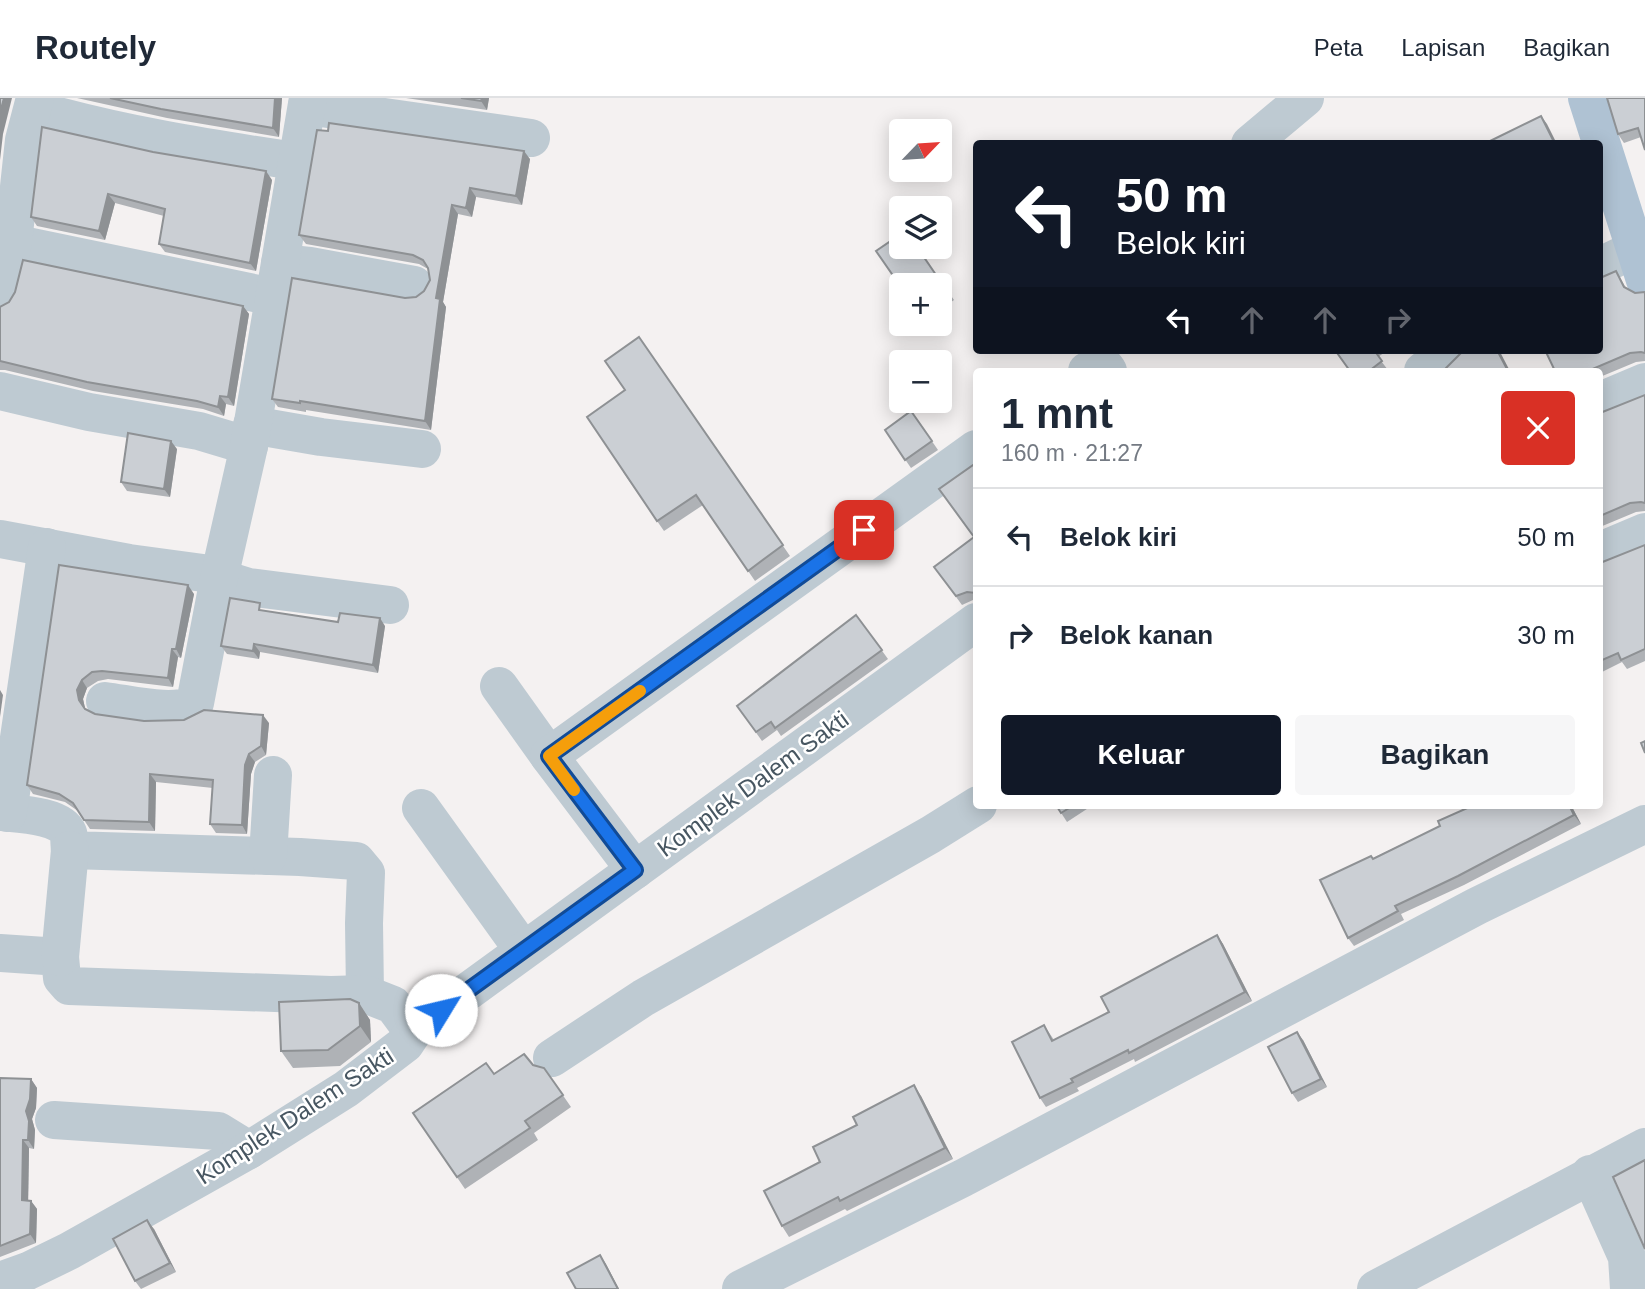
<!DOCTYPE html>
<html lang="id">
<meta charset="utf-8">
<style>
body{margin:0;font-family:Arial,sans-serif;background:#f6f6f7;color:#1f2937;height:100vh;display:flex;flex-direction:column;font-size:26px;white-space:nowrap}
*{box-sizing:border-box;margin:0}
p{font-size:23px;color:#747a83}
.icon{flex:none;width:38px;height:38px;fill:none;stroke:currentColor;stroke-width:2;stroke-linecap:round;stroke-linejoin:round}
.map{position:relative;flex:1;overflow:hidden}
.details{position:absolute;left:973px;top:270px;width:630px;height:441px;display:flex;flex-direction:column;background:#fff;border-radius:7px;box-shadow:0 4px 18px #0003}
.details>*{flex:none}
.hud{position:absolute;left:973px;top:42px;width:630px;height:214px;border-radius:7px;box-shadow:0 4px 18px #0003;background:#111827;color:#fff;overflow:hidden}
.needle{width:46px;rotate:65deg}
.fabs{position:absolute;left:889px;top:21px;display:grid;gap:14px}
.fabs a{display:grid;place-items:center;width:63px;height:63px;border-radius:7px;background:#fff;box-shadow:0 4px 18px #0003;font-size:35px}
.pin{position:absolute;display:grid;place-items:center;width:60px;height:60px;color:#fff;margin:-30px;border-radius:14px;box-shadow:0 4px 10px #0006}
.me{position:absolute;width:77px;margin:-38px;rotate:54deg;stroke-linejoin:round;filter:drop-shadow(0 0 5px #0008)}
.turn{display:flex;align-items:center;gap:24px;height:147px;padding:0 28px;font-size:32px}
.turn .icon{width:91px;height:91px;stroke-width:2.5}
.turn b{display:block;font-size:49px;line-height:60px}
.lanes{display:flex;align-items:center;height:66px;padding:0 28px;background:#0003;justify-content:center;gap:35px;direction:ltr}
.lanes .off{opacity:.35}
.round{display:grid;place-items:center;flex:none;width:74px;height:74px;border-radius:7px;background:#f6f6f7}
.overview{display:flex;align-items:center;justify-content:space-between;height:119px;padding:0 28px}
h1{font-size:42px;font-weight:800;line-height:52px}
.cta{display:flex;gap:14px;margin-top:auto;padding:14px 28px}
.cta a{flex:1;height:80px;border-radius:7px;background:#111827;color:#fff;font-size:28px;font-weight:800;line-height:80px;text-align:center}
.cta a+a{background:#f6f6f7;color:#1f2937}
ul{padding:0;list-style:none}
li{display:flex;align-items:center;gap:21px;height:98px;padding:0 28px;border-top:2px solid #e0e1e3}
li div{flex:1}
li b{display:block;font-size:26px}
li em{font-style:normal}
header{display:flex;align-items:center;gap:42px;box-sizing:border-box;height:98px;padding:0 35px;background:#fff;border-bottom:2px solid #e0e1e3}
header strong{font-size:33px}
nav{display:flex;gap:38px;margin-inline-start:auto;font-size:24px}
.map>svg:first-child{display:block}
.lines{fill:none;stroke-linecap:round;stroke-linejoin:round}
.street{stroke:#becad2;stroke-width:38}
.primary{stroke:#afc2d3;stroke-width:38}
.wall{fill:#afb2b6}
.shaded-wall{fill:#8e9194}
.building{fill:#cbcfd4;stroke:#8e9194;stroke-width:2}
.route-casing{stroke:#114b97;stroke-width:18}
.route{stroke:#1a73e8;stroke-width:12}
.slow{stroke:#f59e0b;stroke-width:12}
.labels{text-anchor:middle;stroke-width:5;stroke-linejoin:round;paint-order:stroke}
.street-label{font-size:24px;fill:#475661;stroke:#fff}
</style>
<header>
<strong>Routely</strong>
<nav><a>Peta</a><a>Lapisan</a><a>Bagikan</a></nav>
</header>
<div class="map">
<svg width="1645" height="1191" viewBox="0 0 1645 1191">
<rect width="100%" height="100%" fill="#f4f1f1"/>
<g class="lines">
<g class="street">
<path d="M307,8L531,40"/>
<path d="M33,11C119,36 207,50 295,63"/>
<path d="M1250,46L1305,0"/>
<path d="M13,145L273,199"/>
<path d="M280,165L310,168L414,187"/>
<path d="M1600,168L1635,151"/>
<path d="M0,197L13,145L24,42L35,0"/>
<path d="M1087,273L1095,269L1106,270L1108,273"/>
<path d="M1423,273L1450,252"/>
<path d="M0,293L89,314L199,333L249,348"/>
<path d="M1600,303L1645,284"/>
<path d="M252,327L321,339L422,351"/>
<path d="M0,441L129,465L203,475L248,489L390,507"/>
<path d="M1600,453L1645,434"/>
<path d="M499,588L549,658L635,772"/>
<path d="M105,603C130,606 175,618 195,605L219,480L249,348L308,0"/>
<path d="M549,658L976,351"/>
<path d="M421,710L523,852"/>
<path d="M0,714C17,716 61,717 68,735C70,740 69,747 70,752L300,759L356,763L366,775L364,825L365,896"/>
<path d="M8,715L47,449"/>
<path d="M268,758L273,677"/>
<path d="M0,855L60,859L62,880L69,888L331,897L365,896L393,907L413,934"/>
<path d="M60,859L70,752"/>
<path d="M552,960L643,900L930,737L978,707"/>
<path d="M54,1022L218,1033L249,1052"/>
<path d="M1590,1076L1627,1159L1629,1191"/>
<path d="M0,1183L28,1173L69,1153L249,1052L346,991L405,946L413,934L441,913L976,524"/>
<path d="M741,1191L963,1080L1477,808L1645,726"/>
<path d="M1376,1191L1645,1049"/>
</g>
<path class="primary" d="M1587,0L1645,182"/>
</g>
<g class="wall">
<path d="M77,0H282L279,39L167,20Z"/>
<path d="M406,0H489L487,12Z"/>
<path d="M1645,0L1641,39L1624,45L1618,36Z"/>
<path d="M42,29L272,82L256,173L165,154L159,146L164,118L115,105L105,142L37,128L31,119Z"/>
<path d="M328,33L530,61L522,107L476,99L472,119L458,116L443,204L446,209L431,332L306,312V314L278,309L272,301L405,200L416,199L424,193L430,182L428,171L419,166L306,146L299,137Z"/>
<path d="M917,149L954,202L940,212V187Z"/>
<path d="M1616,173L1626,190L1635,195L1645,194V263L1636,264L1600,279V273H1555L1603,179Z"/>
<path d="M243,208L249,216L234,308L226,306L224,318L203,311L93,293L5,272H0V209Z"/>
<path d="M639,239L790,458L755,483L703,407L664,433L623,374L625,292Z"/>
<path d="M1335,252H1388L1378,259L1388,272L1350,273Z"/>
<path d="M1645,297V413L1636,414L1600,429V315Z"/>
<path d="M911,313L938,352L911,370L885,332Z"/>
<path d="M177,351L170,399L127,393L121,384Z"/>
<path d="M976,365V503L973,502L962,507L934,469L974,439Z"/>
<path d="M1645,447V563L1627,571L1622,564L1600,575V465Z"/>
<path d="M59,467L194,496L181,560L178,559L173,589L108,581L98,583L87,590L83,601L85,610L95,616L144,623L269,625L266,657L255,664L251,676L247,736L216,735L210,726L213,690L156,684L155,733L90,731L78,713L65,704L33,696L27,687Z"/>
<path d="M265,513L338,524L385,528L378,575L260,554L259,561L227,556L221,548Z"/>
<path d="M856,517L888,561L781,638L777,632L762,643L737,608Z"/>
<path d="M1056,707H1093L1067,724Z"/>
<path d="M1474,707H1571L1581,726L1464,787L1401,816L1404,822L1354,848L1348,840L1373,760L1440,728Z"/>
<path d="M1217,837L1223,846L1252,903L1135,964L1134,961L1077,990L1079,993L1046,1009L1040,1000L1044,927L1054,942L1109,914Z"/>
<path d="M359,905L370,922L371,944L340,968L293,970L281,953Z"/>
<path d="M1303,942L1327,989L1298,1004L1292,995Z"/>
<path d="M533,967L544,970L571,1009L534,1035L538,1042L465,1091L413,1015L494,976Z"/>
<path d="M0,980L31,981L37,990L36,1010L32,1021L35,1032L34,1051L29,1050L28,1103H31L37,1111L36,1145L0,1159Z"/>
<path d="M921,998L953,1061L847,1113L845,1111L789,1139L782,1128Z"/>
<path d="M154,1131L176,1174L141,1191L135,1183Z"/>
</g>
<g class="shaded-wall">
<path d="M4,0H12L3,36L0,62V15Z"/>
<path d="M275,0H282L279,39L273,30Z"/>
<path d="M482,0H489L487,12L481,3Z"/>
<path d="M1541,18L1547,26L1557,46H1555Z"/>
<path d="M524,53L530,61L522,107L516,98Z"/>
<path d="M266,73L272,82L256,173L250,165Z"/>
<path d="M470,90L476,99L472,119L466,110Z"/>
<path d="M108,96L115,105L105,142L99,133Z"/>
<path d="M452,107L458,116L443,204L446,209L431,332L425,323L436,200Z"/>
<path d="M243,208L249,216L234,308L228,299Z"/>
<path d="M1497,252H1499L1510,273H1508Z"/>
<path d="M220,298L226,306L224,318L218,309Z"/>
<path d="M171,343L177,351L170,399L164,391Z"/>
<path d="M188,487L194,496L181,560L176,551Z"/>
<path d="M380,520L385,528L378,575L373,567Z"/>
<path d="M254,546L260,554L259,561L253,553Z"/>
<path d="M172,551L178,559L173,589L168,580Z"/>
<path d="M82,582L87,590L83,601L85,610L79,602L77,592Z"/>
<path d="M0,592L3,597L0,619Z"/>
<path d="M263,617L269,625L266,657L261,648Z"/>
<path d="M249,656L255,664L251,676L247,736L242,727L245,667Z"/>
<path d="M150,676L156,684L155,733L149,724Z"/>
<path d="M1569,707H1571L1581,726L1574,717Z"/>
<path d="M1217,837L1223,846L1252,903L1245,894Z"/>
<path d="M359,905L370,922L371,944L360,928Z"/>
<path d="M1297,934L1303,942L1327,989L1321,981Z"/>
<path d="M31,981L37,990L36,1010L32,1021L35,1032L34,1051L28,1042L26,1013Z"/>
<path d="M914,987L921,998L953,1061L945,1050Z"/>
<path d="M23,1042L29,1050L28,1111L22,1102Z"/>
<path d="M31,1103L37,1111L36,1145L30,1136Z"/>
<path d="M147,1122L154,1131L176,1174L170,1165Z"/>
<path d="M600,1157L606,1166L619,1191H618Z"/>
</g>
<g class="building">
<path d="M0,0H4L0,15Z"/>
<path d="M110,0H275L273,30L161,11Z"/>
<path d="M461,0H482L481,3Z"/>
<path d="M1607,0H1645V52L1638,30L1618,36Z"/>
<path d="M1541,18L1555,46H1484Z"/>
<path d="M329,25L524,53L516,98L470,90L466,110L452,107L436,200L440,201L425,323L300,303V305L272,301L292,180L405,200L416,199L424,193L430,182L428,170L423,162L413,157L299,137L317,32L328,33Z"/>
<path d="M42,29L153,54L266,73L250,165L159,146L165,111L108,96L99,133L31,119Z"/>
<path d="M901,136V149H917L947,193L940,199V187H901V189L876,153Z"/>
<path d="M23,162L243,208L228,299L220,298L218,309L197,303L87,284L0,263V209L9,204L15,194Z"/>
<path d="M1616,173L1624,189L1635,195L1645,194V255L1641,254L1630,255L1588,273H1555L1545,252H1600V180Z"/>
<path d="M639,239L783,447L748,473L696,397L657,423L587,319L625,292L605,263Z"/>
<path d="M1335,252H1374L1382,263L1369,273H1350Z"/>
<path d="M1464,252H1497L1508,273H1447L1446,270Z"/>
<path d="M1645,297V405L1641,404L1630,405L1600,418V315Z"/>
<path d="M911,313L932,343L905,362L885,332Z"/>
<path d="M128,335L171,343L164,391L121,384Z"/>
<path d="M976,365V495L967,494L956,498L934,469L974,439L939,391Z"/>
<path d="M1645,447V551L1621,562L1618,555L1600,563V465Z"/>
<path d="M59,467L188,487L176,551H172L168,580L102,573L92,574L82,582L77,592L79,602L85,611L95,616L144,623L184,622L204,612L263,617L261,648L249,656L245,667L242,727L210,726L213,682L150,676L149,724L84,722L73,705L59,696L27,687Z"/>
<path d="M230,500L260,505L259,512L338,524L340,515L380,520L373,567L254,546L253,553L221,548Z"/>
<path d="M856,517L882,552L775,630L771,624L756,634L737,608Z"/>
<path d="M1645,643V655L1641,645Z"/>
<path d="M1056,707H1074L1061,715Z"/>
<path d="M1474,707H1569L1574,717L1458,778L1395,808L1398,813L1348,840L1320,782L1371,758L1373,761L1440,728L1438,723Z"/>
<path d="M1217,837L1245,894L1129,955L1128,952L1071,981L1073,984L1040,1000L1012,944L1044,927L1052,943L1109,914L1101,899Z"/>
<path d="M350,901L359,905L360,928L328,952L281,953L279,904Z"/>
<path d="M1297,934L1321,981L1292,995L1268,949Z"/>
<path d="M524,956L533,967L544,970L563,997L525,1023L530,1030L457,1079L413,1015L486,965L494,976Z"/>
<path d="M0,980L31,981L30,1001L26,1013L29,1023L28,1042H23L22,1102L31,1103L30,1136L0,1148Z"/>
<path d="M914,987L945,1050L840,1103L838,1099L782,1128L764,1093L820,1064L813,1049L857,1027L853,1019Z"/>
<path d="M1645,1062V1151L1613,1079Z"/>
<path d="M147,1122L170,1165L135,1183L113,1141Z"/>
<path d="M600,1157L618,1191H576L567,1175Z"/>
</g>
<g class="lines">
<defs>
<path id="route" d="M441,912L635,772L549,658L864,432"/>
</defs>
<use href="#route" class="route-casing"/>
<use href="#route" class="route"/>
<path class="slow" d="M574,692L549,658L640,593"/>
</g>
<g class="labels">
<g class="street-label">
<text transform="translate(753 686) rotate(-36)" y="8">Komplek Dalem Sakti</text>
<text transform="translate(295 1018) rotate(-33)" y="8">Komplek Dalem Sakti</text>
</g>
</g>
</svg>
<div class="fabs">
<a><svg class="needle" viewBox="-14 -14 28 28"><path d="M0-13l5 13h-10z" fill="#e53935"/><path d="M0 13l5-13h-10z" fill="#747a83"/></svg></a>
<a><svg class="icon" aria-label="layers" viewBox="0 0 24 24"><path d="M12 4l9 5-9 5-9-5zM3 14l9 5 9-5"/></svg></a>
<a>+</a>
<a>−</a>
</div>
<div class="pin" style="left:864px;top:432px;background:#d93025"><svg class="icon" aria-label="arrive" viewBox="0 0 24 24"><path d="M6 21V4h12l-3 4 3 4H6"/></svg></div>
<svg class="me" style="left:441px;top:912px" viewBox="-20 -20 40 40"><circle r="19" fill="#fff"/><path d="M0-13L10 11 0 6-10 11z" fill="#1a73e8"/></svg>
<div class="hud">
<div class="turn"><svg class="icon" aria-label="left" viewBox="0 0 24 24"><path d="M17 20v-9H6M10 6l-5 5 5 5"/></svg><div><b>50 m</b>Belok kiri</div></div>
<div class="lanes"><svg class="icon" aria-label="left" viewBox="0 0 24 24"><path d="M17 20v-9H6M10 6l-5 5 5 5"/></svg><svg class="icon off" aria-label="ahead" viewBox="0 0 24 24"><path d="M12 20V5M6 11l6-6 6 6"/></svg><svg class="icon off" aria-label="ahead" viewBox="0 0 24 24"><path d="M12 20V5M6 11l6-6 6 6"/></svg><svg class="icon off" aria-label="right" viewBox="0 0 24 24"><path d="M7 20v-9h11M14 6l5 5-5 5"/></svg></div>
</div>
<section class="details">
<div class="overview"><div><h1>1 mnt</h1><p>160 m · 21:27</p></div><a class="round" style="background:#d93025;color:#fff"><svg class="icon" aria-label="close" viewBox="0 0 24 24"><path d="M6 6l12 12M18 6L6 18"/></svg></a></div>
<ul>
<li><svg class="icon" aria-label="left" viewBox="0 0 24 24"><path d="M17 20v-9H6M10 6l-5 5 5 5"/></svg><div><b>Belok kiri</b></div><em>50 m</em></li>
<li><svg class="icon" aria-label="right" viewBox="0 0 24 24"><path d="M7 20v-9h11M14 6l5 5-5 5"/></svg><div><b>Belok kanan</b></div><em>30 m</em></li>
</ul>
<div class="cta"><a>Keluar</a><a>Bagikan</a></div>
</section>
</div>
